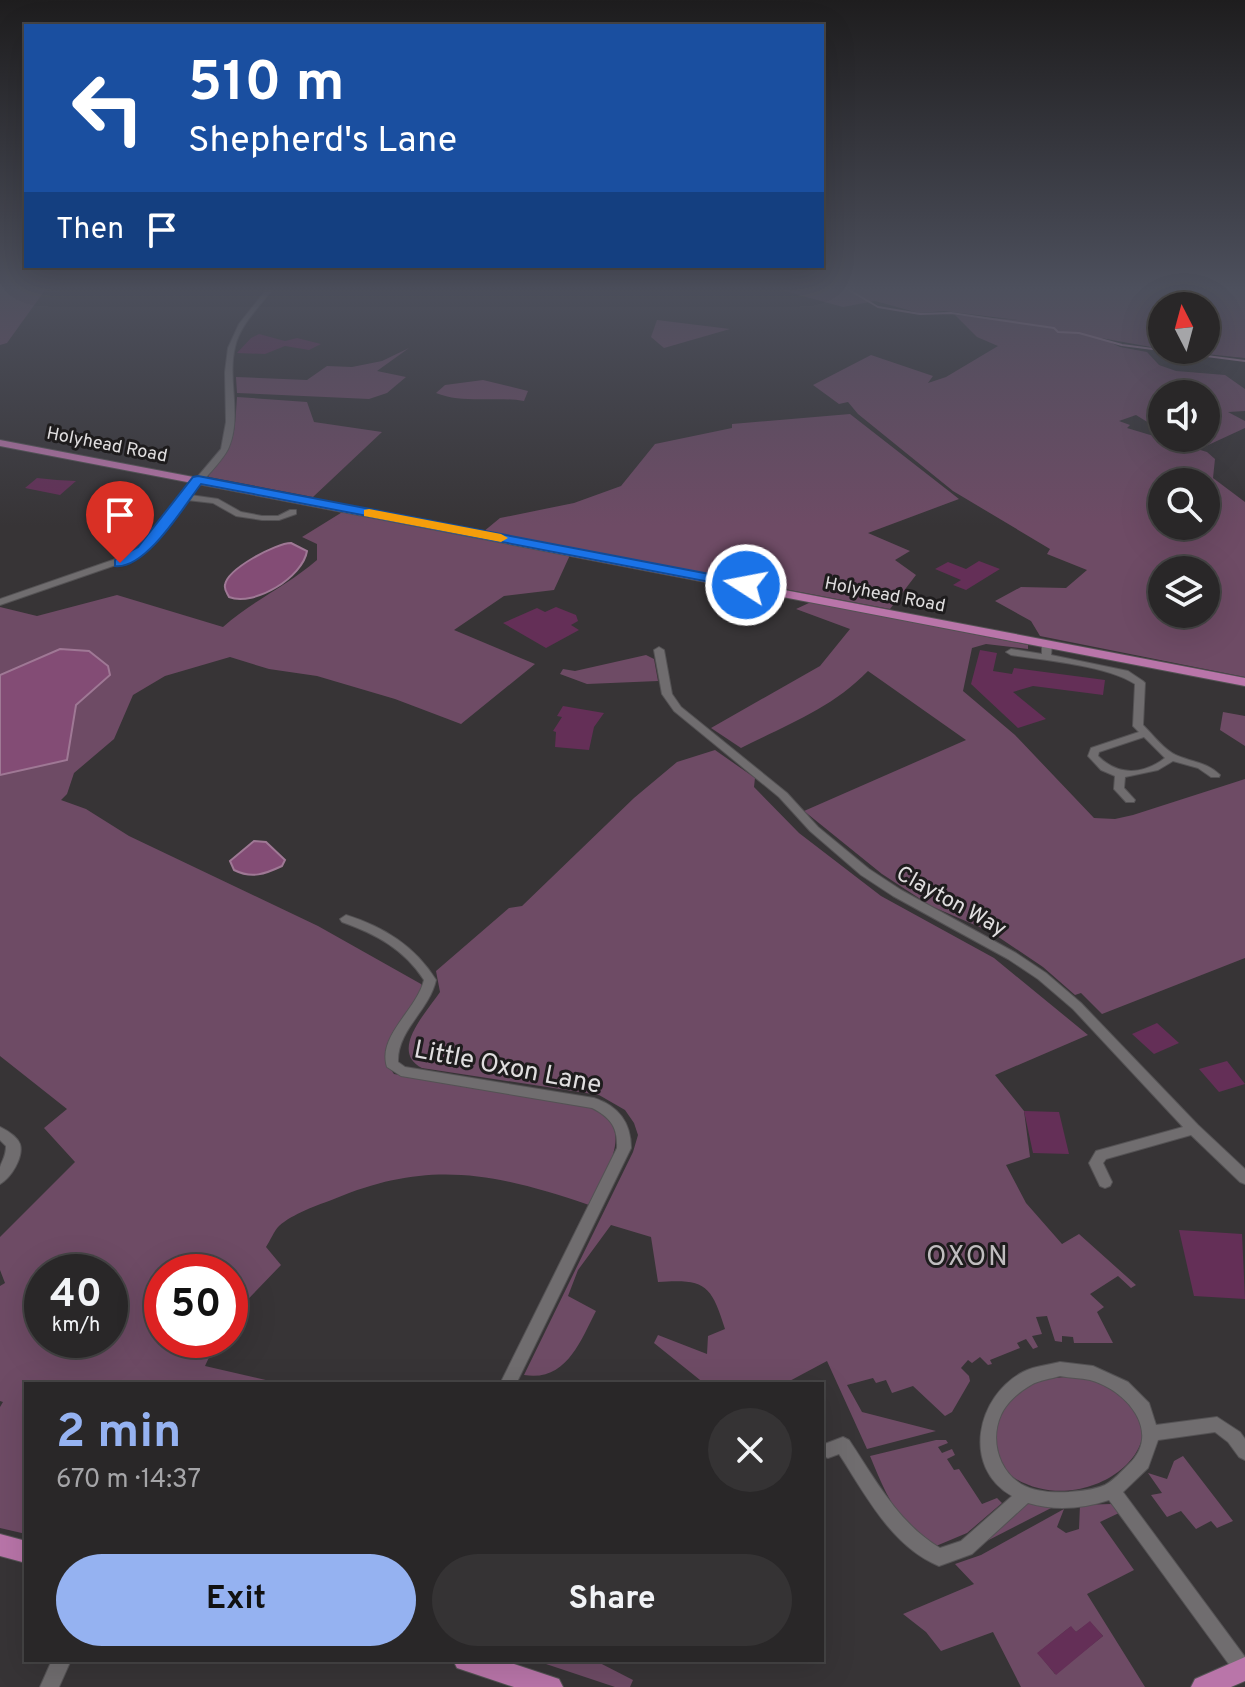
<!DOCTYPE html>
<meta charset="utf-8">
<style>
body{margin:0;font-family:Overpass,sans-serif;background:#353334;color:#f1f3f6;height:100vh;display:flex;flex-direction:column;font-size:30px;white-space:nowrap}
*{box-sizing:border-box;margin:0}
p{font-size:26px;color:#a5a5a8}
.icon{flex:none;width:44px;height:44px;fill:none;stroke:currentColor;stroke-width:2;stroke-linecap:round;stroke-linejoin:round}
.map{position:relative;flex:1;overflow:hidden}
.drawer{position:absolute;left:24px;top:1382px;width:800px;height:280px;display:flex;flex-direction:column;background:#292728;border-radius:0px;box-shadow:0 8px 32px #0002,0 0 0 2px #454445}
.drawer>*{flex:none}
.top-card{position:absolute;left:24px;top:24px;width:800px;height:244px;border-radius:0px;box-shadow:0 8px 32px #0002,0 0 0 2px #454445;background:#1a4fa0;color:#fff;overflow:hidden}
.needle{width:52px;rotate:354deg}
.fabs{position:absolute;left:1148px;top:292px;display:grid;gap:16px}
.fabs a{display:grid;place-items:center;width:72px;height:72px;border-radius:50%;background:#292728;box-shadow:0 8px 32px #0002,0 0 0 2px #454445;font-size:40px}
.speed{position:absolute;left:24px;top:1254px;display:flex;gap:16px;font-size:40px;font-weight:700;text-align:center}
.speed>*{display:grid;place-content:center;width:104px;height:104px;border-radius:50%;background:#292728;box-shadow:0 8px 32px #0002,0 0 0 2px #454445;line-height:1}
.speed small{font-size:20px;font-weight:400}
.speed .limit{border:12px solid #d22;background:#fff;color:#111}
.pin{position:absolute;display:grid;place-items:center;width:68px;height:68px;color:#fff;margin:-82px -34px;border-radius:50% 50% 50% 0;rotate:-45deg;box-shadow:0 0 8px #0007}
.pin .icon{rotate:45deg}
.me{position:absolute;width:88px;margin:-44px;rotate:281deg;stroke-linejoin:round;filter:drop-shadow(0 0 6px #0008)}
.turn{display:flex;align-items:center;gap:28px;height:168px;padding:0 32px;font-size:36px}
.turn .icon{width:104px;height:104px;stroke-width:2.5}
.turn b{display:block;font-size:56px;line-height:68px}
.then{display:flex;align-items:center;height:76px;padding:0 32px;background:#0003;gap:16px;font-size:30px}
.round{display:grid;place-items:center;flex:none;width:84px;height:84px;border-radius:42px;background:#353334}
.summary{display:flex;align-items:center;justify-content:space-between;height:136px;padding:0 32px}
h1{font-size:48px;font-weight:700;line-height:60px;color:#95b2f1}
.button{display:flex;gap:16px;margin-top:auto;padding:16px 32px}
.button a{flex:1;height:92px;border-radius:48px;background:#95b2f1;color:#111;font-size:32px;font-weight:700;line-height:92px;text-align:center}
.button a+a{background:#353334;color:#f1f3f6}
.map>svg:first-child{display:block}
.green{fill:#6e4b65;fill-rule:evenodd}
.water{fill:#834c75;stroke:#9f7895;stroke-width:2}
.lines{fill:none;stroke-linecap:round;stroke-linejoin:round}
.stream{stroke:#9f7895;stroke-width:2}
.building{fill:#642f57}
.minor-casing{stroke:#545254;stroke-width:2}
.major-casing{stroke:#545254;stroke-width:2}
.minor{fill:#706d6f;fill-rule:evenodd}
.major{fill:#b975a9;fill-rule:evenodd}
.route{fill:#1a73e8;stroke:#114b97;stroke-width:2}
.slow{fill:#f59e0b}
.labels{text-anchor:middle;stroke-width:6;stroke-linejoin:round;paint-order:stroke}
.far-street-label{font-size:18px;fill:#e0dedf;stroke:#1e1c1d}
.street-label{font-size:22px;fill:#e0dedf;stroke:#1e1c1d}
.near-street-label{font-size:26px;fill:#e0dedf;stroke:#1e1c1d}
.near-neighbourhood-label{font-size:28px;letter-spacing:2px;fill:#c0bdbf;stroke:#1e1c1d}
</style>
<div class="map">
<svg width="1245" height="1687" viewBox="0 0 1245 1687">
<rect width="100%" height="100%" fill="#373436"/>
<g class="green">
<path d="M0,290H45L7,343L0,345Z"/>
<path d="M781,290H1245V358L1167,350H1206V306H1162V349L1101,338L1120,347L1147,352L1159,365L1176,371L1225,375L1245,389V411L1228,412L1245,421V428L1206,446L1183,438H1206V394H1162V431L1136,415L1119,421L1130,425L1127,428L1207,452L1215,459L1213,478L1245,502V677L1040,636L1031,621L995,601L1021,587L1066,588L1087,570L1047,554L1050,549L953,491L858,414L848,402L839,404L813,385L871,355L933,376L928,383L946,377L998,346L977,337L955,315L1019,320L944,311L919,313L875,301L843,307ZM1206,482V526H1162V482ZM1206,570V614H1162V570Z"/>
<path d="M657,320L730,329L664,348L651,337Z"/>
<path d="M409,348L377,371L406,377L387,393L369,399L237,393L236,377L307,380L327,366L352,367L382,361Z"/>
<path d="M483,380L528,391L524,401C495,396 463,404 436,393L445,385Z"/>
<path d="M237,397L307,402L314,422L382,432L313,497L209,477L207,475C236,444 234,439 237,397Z"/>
<path d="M850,414L959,499L868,533L910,551L895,560L916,575L890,609L483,532L500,518L574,503L621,486L655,444L732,428V424Z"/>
<path d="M344,511L570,555L554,590L504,596L454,630L535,664L461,724L395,699L317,676L269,669L230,657L165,676L133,695L114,739L74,773L67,794L61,800L86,809L129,836L318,926L421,984L423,988L422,996C403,1021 372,1043 394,1074L586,1105C640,1124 607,1169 589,1205C494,1173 429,1159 334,1199C318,1205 292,1214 279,1226C274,1231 270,1241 266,1247L281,1265L230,1318V1272H162V1340H217L205,1366L283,1384H26V1534L0,1528V1407L3,1402L0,1401V1286L5,1283L0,1270V1237L75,1162L44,1128L67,1109L0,1056V775L67,760L76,705L61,649L0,675V607L37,616L117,595L223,627C252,601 287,586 317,560V544L302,537ZM42,1272H110V1340H42Z"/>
<path d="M811,602L1028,645V649L986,644L972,648L963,691L1015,735L1094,818L1115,819L1133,815L1245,779V958L1102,1014L1081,993L1075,995L1043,967L991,932L931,906L882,874L804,811L966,740L868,671C831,709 786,725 741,748L711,728L820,666L850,629L796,609Z"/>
<path d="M646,655L654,659L658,681L587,684L560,674L563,669L575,671Z"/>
<path d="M1223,712L1245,716V746L1220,730Z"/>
<path d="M715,750L755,778L754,787L799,833L881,896L994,958L1088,1035L995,1075L1024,1111L1030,1157L1006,1165L1026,1203L1062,1244L1079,1234L1136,1285L1131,1288L1118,1276L1090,1294L1104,1307L1097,1312L1113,1343H1074L1073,1337L1062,1336V1342L1055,1341L1047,1316L1036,1317L1042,1334L1032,1336L1038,1347L1033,1349L1026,1339L1017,1343L1020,1348L990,1360L992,1364L988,1365L980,1357L972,1363L968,1360L961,1368L969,1376L970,1381L952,1412L945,1416L913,1386L892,1393L886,1380L876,1383L873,1378L847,1385L862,1412L936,1431L867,1449L827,1361L784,1384H705L654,1343L658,1335L707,1354L708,1336L725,1329C711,1284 705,1279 658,1282L651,1237L611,1225L578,1270L568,1296L596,1311C580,1342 566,1382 524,1375L633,1152L638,1135L634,1123L625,1110L599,1095L422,1068C389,1051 426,1013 440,992L436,971L509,908L522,906L634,798L677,762Z"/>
<path d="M1083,1376C1215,1416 1100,1527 1016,1479C985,1461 990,1430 1007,1405C1010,1400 1013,1394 1018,1391C1037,1378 1061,1377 1083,1376Z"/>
<path d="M936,1440H946L948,1443L938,1447L942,1453L952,1449L955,1455L947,1459L954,1470L959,1469L982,1504L997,1498L1002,1503L967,1533L936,1546C900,1530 884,1490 870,1456Z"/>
<path d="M1183,1456L1233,1521L1217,1528L1211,1521L1196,1529L1181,1511L1167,1517L1151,1495L1162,1493L1148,1473L1167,1479L1174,1461Z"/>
<path d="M1029,1502L1057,1505L981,1544Z"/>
<path d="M1111,1504L1119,1513L1100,1522L1134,1570L1087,1594L1145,1687H1021L993,1632L941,1651L926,1632L903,1614L974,1584L955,1564L981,1555L1064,1509L1057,1527L1066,1533L1079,1529L1080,1505ZM1090,1622L1103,1636L1055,1674L1038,1653L1070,1627L1076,1632Z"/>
<path d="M534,1660H594L633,1680L630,1687H615Z"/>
</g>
<g class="water">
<path d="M291,543L307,551C303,577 254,607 229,597C227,593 224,590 225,585C227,569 276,543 291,543Z"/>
<path d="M60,649L89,651L108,666L110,675L76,705L67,760L0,775V675Z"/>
<path d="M254,841L266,842L285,860L282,866C265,874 252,879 234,870L230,861Z"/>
</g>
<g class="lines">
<path class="stream" d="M849,290L878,307L920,314L951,313L1054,328L1058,332L1079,333L1122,345L1245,361"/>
</g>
<g class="building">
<path d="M259,334L285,341L297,338L321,344L309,350L285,346L265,354L237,353L251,338Z"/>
<path d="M37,478L57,480L76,481L60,495L25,488Z"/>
<path d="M979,561L1000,569L966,590L953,585L961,580L935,569L948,562L966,569Z"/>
<path d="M556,607L576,615L578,621L571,625L579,630L546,648L503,623L537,608L545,612Z"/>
<path d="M980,650L997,653L993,671L1012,674L1014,668L1105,680L1103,695L1033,686L1013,692L1046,719L1018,728L971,684Z"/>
<path d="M563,706L604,713L594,727L589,750L555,747L556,732L553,731L562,717L557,716Z"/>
<path d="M1157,1023L1179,1043L1154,1054L1132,1034Z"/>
<path d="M1227,1061L1245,1084L1219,1092L1199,1069Z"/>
<path d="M1024,1111L1059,1112L1069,1154L1033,1153Z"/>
<path d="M1179,1230L1242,1234L1245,1299L1194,1296Z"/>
<path d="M1090,1621L1103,1636L1056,1675L1037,1653L1071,1626L1076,1632Z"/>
</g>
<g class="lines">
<defs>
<g id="minor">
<path d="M266,290H272C258,308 240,325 235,347C227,380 242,415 229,447C224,460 200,483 190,495L218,499L241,512L262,516H278L290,510H296V514L279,520H262L236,516L213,503L187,500L139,557L0,605V599L133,553L221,449L226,422L225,372L228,348L239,324Z"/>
<path d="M1047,641L1052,644L1051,655L1128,671L1143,681L1145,683L1143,725C1153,735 1165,751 1178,756C1195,763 1206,762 1220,775L1219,777H1211L1198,768L1173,761L1158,770L1125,777L1124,788L1135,800L1134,802H1126L1114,789L1115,776L1101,770L1088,756L1091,748L1139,732L1133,726L1135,684C1108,666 1044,660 1011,655L1006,652L1011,649L1042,654V644ZM1144,737L1165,758C1143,775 1118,776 1098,756L1099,752Z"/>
<path d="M659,647L664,650L672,694L681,707L787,793L818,827L869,869L901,890L1016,953L1046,973L1081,1003L1198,1125L1245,1169V1184L1240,1182L1191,1135L1106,1159L1103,1163L1112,1182L1110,1186L1105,1188L1100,1186L1089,1163L1096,1151L1183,1127L1073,1009L1038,979L1008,959L893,896L861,875L810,831L779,797L674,711L662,694L654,650Z"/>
<path d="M346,915C384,927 415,946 436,980C429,1011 397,1030 398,1062L405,1067L594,1098C618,1106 631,1122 631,1148L516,1384H500L617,1148C618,1127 610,1117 592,1108L401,1076L387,1067C377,1036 416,1011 424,980C404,949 376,934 342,922L340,919Z"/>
<path d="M0,1127C6,1130 17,1136 20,1144C24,1157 11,1178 0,1184C0,1179 0,1172 0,1167C3,1159 6,1155 6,1146L0,1140Z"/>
<path d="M1060,1362L1093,1366L1128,1382L1149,1403L1156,1425L1217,1417L1240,1432L1245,1439V1460L1239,1457L1228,1442L1215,1432L1158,1440L1148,1468L1123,1492L1245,1657V1681L1239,1678L1109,1500C1082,1509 1055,1511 1028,1503L972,1554L939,1566C891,1546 866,1495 839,1454L828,1458L822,1455V1445L843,1437L849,1440C875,1479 898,1523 940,1548L961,1541L1012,1496C961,1467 977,1396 1023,1372C1034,1366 1049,1365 1060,1362ZM1060,1376C1070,1378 1081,1378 1090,1380C1127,1390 1163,1433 1128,1465C1121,1472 1113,1481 1105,1485C1094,1490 1080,1491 1069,1492C1053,1493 1035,1492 1021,1484C998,1470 990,1439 1001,1415C1006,1403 1020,1391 1031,1385C1039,1380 1051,1379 1060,1376Z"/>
<path d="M52,1660H71L59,1687H40Z"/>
</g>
<g id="major">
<path d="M0,440L1245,678V686L0,446Z"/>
<path d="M0,1534L26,1541V1563L0,1556Z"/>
<path d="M1245,1657V1681L1231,1687H1191L1195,1679Z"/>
<path d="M453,1660H502L559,1679L563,1687H514L457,1668Z"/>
</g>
</defs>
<use href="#minor" class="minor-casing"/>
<use href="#major" class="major-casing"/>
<use href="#minor" class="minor"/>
<use href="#major" class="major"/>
</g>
<linearGradient id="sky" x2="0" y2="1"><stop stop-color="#1e1d1e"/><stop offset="0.55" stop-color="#4d505d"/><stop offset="1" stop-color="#4d505d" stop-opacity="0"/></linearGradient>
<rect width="1245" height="526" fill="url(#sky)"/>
<path class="route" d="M198,476L746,581L753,585L746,589L201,484C184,506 146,570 115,566V560L138,547L193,477Z"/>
<path class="slow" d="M369,509L501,534L508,538L501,542L364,516V510Z"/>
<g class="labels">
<g class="far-street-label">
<text transform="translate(107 444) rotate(11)" y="6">Holyhead Road</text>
<text transform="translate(885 594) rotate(11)" y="6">Holyhead Road</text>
</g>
<g class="street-label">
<text transform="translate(952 900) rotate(29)" y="8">Clayton Way</text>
</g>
<g class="near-street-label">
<text transform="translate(508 1066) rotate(11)" y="9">Little Oxon Lane</text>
</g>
<g class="near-neighbourhood-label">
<text x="968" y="1265">OXON</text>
</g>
</g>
</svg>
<div class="fabs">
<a><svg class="needle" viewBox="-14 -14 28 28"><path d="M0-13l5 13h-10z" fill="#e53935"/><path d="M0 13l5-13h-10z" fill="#a5a5a8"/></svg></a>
<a><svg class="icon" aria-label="sound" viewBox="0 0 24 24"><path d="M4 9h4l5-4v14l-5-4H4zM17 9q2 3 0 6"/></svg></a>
<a><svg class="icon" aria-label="search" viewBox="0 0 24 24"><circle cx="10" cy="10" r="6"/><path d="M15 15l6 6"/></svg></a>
<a><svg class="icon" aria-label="layers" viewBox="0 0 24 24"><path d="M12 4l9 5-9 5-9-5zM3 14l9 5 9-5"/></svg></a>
</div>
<div class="speed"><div>40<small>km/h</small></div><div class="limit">50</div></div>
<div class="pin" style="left:120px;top:563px;background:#d93025"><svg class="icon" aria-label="arrive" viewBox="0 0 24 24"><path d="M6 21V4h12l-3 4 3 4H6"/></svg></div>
<svg class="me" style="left:746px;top:585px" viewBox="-20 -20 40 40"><circle r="17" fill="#1a73e8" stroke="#fff" stroke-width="3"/><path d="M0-11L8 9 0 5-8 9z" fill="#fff"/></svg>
<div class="top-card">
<div class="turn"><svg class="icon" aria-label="left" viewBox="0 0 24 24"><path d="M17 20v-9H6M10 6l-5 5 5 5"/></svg><div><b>510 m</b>Shepherd's Lane</div></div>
<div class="then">Then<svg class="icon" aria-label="arrive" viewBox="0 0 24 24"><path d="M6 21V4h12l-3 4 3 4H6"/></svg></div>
</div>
<section class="drawer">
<div class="summary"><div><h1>2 min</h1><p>670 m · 14:37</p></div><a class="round"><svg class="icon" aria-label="close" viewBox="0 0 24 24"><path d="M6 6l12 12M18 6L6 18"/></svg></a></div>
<div class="button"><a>Exit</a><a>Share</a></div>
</section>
</div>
